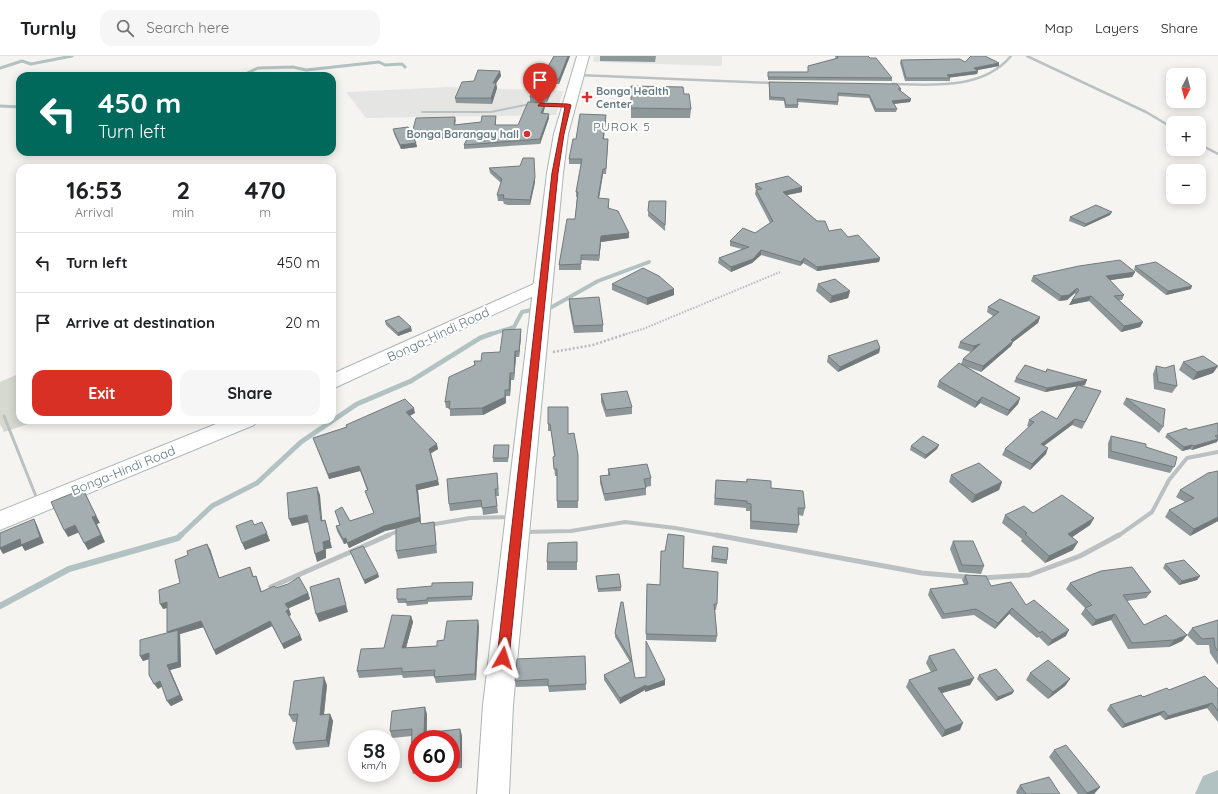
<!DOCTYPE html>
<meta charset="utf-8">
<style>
body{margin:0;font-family:Quicksand,sans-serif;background:#f6f6f6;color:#202124;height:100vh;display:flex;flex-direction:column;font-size:15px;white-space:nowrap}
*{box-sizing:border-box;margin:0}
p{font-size:13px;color:#757577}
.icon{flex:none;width:22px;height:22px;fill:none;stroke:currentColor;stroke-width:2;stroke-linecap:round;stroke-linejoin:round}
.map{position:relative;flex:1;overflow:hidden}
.drawer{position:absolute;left:16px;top:108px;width:320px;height:260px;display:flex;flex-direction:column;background:#fff;border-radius:12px;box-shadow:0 2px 10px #0003}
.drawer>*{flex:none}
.hud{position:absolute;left:16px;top:16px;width:320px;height:84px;border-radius:12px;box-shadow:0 2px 10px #0003;background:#00695c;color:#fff;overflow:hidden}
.needle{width:26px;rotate:186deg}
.controls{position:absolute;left:1166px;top:12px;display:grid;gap:8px}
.controls a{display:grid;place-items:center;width:40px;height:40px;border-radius:8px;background:#fff;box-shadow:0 2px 10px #0003;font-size:20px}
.speed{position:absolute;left:348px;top:674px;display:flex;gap:8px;font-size:20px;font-weight:700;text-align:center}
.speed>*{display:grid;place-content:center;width:52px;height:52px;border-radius:50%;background:#fff;box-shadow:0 2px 10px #0003;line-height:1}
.speed small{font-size:10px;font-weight:400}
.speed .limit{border:6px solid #d22;background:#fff;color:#111}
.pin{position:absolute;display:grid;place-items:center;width:34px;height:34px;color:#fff;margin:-41px -17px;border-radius:50% 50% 50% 0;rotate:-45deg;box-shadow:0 0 4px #0007}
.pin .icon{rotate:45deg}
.me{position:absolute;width:44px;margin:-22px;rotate:6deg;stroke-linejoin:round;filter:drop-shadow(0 0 3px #0008)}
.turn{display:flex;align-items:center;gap:14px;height:84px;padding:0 16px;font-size:18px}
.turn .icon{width:52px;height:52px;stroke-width:2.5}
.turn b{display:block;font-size:28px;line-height:34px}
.eta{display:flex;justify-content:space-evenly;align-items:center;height:68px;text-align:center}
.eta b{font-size:24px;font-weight:800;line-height:28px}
.action{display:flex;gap:8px;margin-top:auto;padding:8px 16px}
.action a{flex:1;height:46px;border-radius:12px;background:#d93025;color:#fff;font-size:16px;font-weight:800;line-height:46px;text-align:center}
.action a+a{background:#f6f6f6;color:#202124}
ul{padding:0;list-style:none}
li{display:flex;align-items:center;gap:12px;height:60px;padding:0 16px;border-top:1px solid #e0e0e0}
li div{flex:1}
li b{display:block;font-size:15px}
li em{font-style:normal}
header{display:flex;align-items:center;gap:24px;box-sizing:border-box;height:56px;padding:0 20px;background:#fff;border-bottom:1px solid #e0e0e0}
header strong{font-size:19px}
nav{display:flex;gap:22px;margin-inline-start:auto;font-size:14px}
.search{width:280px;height:36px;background:#f6f6f6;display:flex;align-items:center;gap:10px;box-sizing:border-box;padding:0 14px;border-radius:12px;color:#757577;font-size:15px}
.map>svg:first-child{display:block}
.built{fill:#e5e6e4}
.green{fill:#d5d9d0}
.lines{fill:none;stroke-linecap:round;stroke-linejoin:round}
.stream-far3{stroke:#b2c2c3;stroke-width:3}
.stream-far2{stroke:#b2c2c3;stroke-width:4}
.stream-far1{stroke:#b2c2c3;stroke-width:5}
.stream{stroke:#b2c2c3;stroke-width:6}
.river{fill:#b2c2c3;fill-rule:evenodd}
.secondary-casing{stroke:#aeb6b8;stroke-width:2}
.primary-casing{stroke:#adb4b6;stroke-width:2}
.path-far1{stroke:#b6babb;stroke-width:2;stroke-dasharray:1.5 1.5;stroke-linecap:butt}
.path{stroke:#b6babb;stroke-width:2.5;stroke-dasharray:2 2;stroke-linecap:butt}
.lane-far1{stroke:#bbc1c3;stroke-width:2}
.lane{stroke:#bbc1c3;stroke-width:3}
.street-far2{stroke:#bbc1c3;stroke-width:2.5}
.street-far1{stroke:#bbc1c3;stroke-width:4}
.street{stroke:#bbc1c3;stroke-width:5}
.secondary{fill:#fff;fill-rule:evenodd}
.primary{fill:#fff;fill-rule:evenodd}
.wall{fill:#8d9698}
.shaded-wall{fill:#737a7c}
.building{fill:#a4aeb1;stroke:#737a7c}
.route{fill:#d93025;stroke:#8d1f18}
.poi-dot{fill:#d7312f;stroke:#fff;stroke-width:1.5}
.labels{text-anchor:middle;stroke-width:4;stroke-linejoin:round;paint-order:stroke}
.far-poi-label{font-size:11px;font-weight:bold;fill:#657a80;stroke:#fff;text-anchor:start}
.far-neighbourhood-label{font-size:12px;letter-spacing:1px;fill:#536166;stroke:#fff}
.street-label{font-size:13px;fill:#657a80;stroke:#fff}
</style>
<header>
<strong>Turnly</strong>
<div class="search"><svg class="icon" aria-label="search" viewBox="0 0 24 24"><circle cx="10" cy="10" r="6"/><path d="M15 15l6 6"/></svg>Search here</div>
<nav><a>Map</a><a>Layers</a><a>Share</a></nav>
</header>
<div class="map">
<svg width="1218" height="738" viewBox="0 0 1218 738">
<rect width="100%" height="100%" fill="#f5f4f1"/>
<g class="built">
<path d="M594,0H722V10L593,6Z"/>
<path d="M448,31L563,35L556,59L366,62L346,36Z"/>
</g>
<path class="green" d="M20,317V364H40L4,376L0,368V326Z"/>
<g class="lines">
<g class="stream-far3">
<path d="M0,12L22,5L31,8L72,0"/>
<path d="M241,20L258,12L293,11L306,14L379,6L385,9L402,8L405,11"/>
<path d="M0,50L20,51"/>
</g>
<g class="stream-far2">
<path d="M544,252L552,251L598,225L649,206"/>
<path d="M488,279L514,271L522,256L536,253"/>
</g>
<path class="stream-far1" d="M180,480L212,450L257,427L301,386L357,348L411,325L480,282L491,278"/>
<path class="stream" d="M0,550L69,513L178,482L181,479"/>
<path class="river" d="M1218,714V738H1195L1203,720Z"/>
<defs>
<g id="secondary">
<path d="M543,224L549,225L552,229L549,233L332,333V318Z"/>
<path d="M226,364H257L254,369L0,474V455Z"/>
</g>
<path id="primary" d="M577,0H589L568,78L563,117L513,649L509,738H477L483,649L547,117L554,78Z"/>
</defs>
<use href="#secondary" class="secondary-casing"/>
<use href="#primary" class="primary-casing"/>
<path class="path-far1" d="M623,279L643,273L780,216"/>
<path class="path" d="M553,296L593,289L626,278"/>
<g class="lane-far1">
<path d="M542,49H566"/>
<path d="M422,56H491L530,48"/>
</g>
<path class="lane" d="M4,360L37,443"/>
<g class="street-far2">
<path d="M1027,0L1146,56L1173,72"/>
<path d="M578,19L773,27"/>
<path d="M892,28C932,29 983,34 1011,0"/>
<path d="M1199,88L1218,98"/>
</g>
<g class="street-far1">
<path d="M429,469L470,462L510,461"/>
<path d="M524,476L571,475L625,466L675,472L721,480"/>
<path d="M386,480L401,474"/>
<path d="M1118,480L1152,456L1169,424L1187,402L1218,396"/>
</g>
<g class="street">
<path d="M716,479L922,517L968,521"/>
<path d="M982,522L1029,519L1080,500L1119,479"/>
<path d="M271,531L389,479"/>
</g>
<use href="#secondary" class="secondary"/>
<use href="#primary" class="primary"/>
</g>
<g class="wall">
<path d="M554,0H570L559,28H555L547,46H530V41L545,16Z"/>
<path d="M600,0H656L655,6L600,5Z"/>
<path d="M835,0H868L870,2L892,22V25L768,24V16H808V10L836,3Z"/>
<path d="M901,4L965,6L999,10L977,14L978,15L977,18L950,21V25H905L900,7Z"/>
<path d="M500,15L501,20L496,27L497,32L492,48L456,47L455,42L474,25Z"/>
<path d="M769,26L901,33V35L911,43L910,46L894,48L897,53L896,56H875L869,42L838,40V49L798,46V52H785L784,45L769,44Z"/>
<path d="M684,38L691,53L690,62H631V39Z"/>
<path d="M545,47V51L543,58H549V62L540,88L464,93V89L467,83H414L416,87L417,91L401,93L394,78L393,73L412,77L455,61L456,65L455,69L481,66L496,60V69H518Z"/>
<path d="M606,59L604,83L608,88L606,118H603L599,142L609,148V153L629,177V182L601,186L599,205L581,204V214H559V209L575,163L577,141H576V136L581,108H569V103L576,83Z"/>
<path d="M489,112L535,126L530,149H508L504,148L503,145H498L497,139L501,127L490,117Z"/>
<path d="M755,128L802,131V136L787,139L829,175L848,181L880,202L879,206L817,215L803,207L800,210L761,199L752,207L731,216L718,207L719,202L742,193L730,190V185L755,177L770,167L755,138L756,134H757L755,132Z"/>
<path d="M649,145H666L665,175L648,160Z"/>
<path d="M1110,159L1084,171L1069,165L1070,161Z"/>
<path d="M1135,210L1191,233L1166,239L1134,214Z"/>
<path d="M1135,216L1132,221L1110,224L1124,239L1122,244H1119L1143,266L1140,271L1121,276L1089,245L1069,249L1076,239L1075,237L1067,244L1059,245L1031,225L1033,220Z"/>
<path d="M612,228L674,239L647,249L612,234Z"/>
<path d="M818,228L850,235L848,242L830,247L816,235Z"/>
<path d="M569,243L603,269V276L574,277L569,250Z"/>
<path d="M988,251L1040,261L1038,267L1013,286L1011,290L981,316L967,311L1020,342L1018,348L1007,360L980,347L975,352L937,331L939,325L961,308L963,303L971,296L958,292L960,286L993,260L987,256Z"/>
<path d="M385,265L412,275L398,280L386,269Z"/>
<path d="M521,273V280L519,301H516L514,324H511L510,340H506V347L483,359L450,360V352H446L445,346L474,309V305H481L500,296Z"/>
<path d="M880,292L879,297L838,316L827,306L828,300Z"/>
<path d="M1183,306L1218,310L1213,317L1193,324L1179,314Z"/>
<path d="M1156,310L1177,330L1172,337L1154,333L1153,318Z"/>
<path d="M1047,313L1085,329L1081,330L1101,335L1082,373L1072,369L1044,390L1046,398L1030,414L1002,399L1005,393L1029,371L1027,370L1029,364L1057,363L1077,330L1045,336L1014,326L1016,322L1046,316Z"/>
<path d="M601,338L632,351V358L606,361L601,346Z"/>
<path d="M1126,342L1163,371L1159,377L1123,348Z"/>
<path d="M548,351L568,377L578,399V452H557V420H555L553,401L554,400L551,375H548Z"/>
<path d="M415,357L410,360L438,393L431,397L439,429L418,434L421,468L434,466L435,473L437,497L398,503L396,495V473L385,475L349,492L347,487L344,488L337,475L336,470L340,469L335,455L350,465L374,457L367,440L365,435L367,434L360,415L329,423L313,382L346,371V369Z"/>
<path d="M1218,367V384L1217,386L1192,394L1190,393L1182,395L1165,381L1167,378L1189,374Z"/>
<path d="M1111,380L1146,391L1175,409L1170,417L1108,402V387Z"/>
<path d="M939,389L937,393L925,403L910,394L911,390Z"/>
<path d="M509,393L508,406H493V402Z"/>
<path d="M608,413L651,422V430L646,431V439L605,445L600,427V420L608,419Z"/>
<path d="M1218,415V465L1190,480L1165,461L1169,454L1185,446L1176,441L1180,434Z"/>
<path d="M497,417L499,440H496L498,457L483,459L482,451L450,455L449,448Z"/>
<path d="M951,419L1002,426L999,434L972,447L949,426Z"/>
<path d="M747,423L771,432L805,452L803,460L798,459L799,469L797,477L750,473V455H746V452L714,449L716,424L746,426Z"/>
<path d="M1033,457L1094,462L1090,469L1072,481L1073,494L1045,507L1021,485L1022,483L1002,467L1005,459Z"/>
<path d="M953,485L984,510L981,518L959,516L950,493Z"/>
<path d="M577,486V514H547V506Z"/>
<path d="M713,490L727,504V508L711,506Z"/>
<path d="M210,493L219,522L250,511L254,521L256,520L262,536L276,532L308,537L310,543L288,552L291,559L289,560L300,579L302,584L284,593L272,570L216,599L203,571L180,578L181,611L170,614L183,644L171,650L167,645L162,630L158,633L149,603L143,605L140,600L167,577V552L163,553Z"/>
<path d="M350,495L378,518L379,521L365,528L352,499Z"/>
<path d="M1165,508L1200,520L1197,524L1179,529L1163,512Z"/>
<path d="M683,512L717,548L716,554H715L717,580L716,586L646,584L647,528L660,529Z"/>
<path d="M965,519L991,530L1026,549L1066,580L1048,590L1039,581L1037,582L1009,558L995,573L974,559L942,563L928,539L930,533L964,528L962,524Z"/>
<path d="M596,520L621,531V535L598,536Z"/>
<path d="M473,526V530L472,544L428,546V548L407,550L406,547H398L397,543Z"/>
<path d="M1070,527L1151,536L1146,542L1127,545L1144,569L1187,579L1192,572L1218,565V609L1210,597L1209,589H1197L1187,579L1182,585L1169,591L1128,593L1111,564L1092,570L1081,558L1085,552L1066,533Z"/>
<path d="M621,546L635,622L665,624V629L645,636V634L620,648L604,624V619L630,606L615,581V577Z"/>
<path d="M411,560L413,566L406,592L437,590L444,584L479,570L476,624L436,627L434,620L403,622L402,619L359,622L357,615L384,592Z"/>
<path d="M585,600L586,634L549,636L548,630L516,631L515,625Z"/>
<path d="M929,600L974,622L970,629L942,637L960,674L942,681L906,631L909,624L931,616L926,607Z"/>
<path d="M1030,617L1070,623L1065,630L1048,643L1026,624Z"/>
<path d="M979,619L1012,638L996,645L977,623Z"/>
<path d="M327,629L324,659L330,658L333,665L329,691L296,694L293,687L297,666H293L289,659Z"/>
<path d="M1218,633V666L1207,652L1165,664L1160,659L1122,672L1107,654L1110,649L1169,634Z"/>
<path d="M427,658V677L460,673L462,680V712L451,713V683H417V717H422L413,718L411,711L412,680L392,682L390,675Z"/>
<path d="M1054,694L1100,731L1094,738H1078L1049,701Z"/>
<path d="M1020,729L1060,738H1017L1016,736Z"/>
</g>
<g class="shaded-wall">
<path d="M568,0H570L559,28V23Z"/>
<path d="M999,7V10L973,15L974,12Z"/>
<path d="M500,15L501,20L493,32V27Z"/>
<path d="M978,15L977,18L947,22V19Z"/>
<path d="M554,23L555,28L547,46V41Z"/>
<path d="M496,27L497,32L492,48L491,42Z"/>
<path d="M911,43L910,46L892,48V45Z"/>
<path d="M545,47V51L541,62V57Z"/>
<path d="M549,58V62L540,88V83Z"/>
<path d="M606,59V64L603,88V83Z"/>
<path d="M416,87L417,91L401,93L400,89Z"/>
<path d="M534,102L535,126L530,149V144Z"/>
<path d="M603,113V118L598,148V142Z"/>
<path d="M802,131V136L782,140L783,136Z"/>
<path d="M1112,156L1110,159L1084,171L1086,168Z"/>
<path d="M629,177V182L601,186L599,205V199L601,180Z"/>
<path d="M761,194V199L752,207L731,216V211Z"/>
<path d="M804,202L803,207L800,210L801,206Z"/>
<path d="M880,202L879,206L817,215V211Z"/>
<path d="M1135,216L1132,221L1104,225L1106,220Z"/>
<path d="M1192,230L1191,233L1166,239L1168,235Z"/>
<path d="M1077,232L1075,237L1067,244L1059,245L1061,240Z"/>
<path d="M674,233V239L647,249V242Z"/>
<path d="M850,235L848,242L830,247L832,240Z"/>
<path d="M1091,240L1089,245L1069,249L1072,244Z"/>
<path d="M1040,261L1038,267L1013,286L1011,290L981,316L983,310L1011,284Z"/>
<path d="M1143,266L1140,271L1121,276L1124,270Z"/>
<path d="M411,271L412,275L398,280V277Z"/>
<path d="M521,273V280L519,301V295Z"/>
<path d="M980,288L972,296L974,290Z"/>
<path d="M880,292L879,297L838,316L840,311Z"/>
<path d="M515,295L516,301L514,324V317Z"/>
<path d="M1218,310L1213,317L1193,324L1197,316Z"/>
<path d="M510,317L511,324L510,340L509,334Z"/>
<path d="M1087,324L1085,329L1045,336L1047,332Z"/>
<path d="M505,334L506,347L483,359L482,352Z"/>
<path d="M982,341L980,347L975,352L977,346Z"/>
<path d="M1020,342L1018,348L1007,360L1009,354Z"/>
<path d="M414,352L415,357L407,361L406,356Z"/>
<path d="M1075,363L1072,369L1038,394L1041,388Z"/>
<path d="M1218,383L1217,386L1192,394L1194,390Z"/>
<path d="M437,388L438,393L430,398L429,393Z"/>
<path d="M939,389L937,393L925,403L926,399Z"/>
<path d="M1192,389L1190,393L1182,395L1184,391Z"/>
<path d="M1048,392L1046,398L1030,414L1032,408Z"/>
<path d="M359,410L360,415L329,423L328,418Z"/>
<path d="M438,424L439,429L418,434L421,466L385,475L349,492L347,487L416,429Z"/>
<path d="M1002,426L999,434L972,447L975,439Z"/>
<path d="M317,431L320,439L323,473L321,465Z"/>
<path d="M83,433L100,467L97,468L105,486L88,494L84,487L92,461Z"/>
<path d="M307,459L309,466L292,470L289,463Z"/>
<path d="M1218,461V465L1190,480L1194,473Z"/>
<path d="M1094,462L1090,469L1065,486L1068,478Z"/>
<path d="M34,463L37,469L44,487L25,495L22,490L3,498L0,493V492Z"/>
<path d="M325,464L332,492L326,493V502L317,506L315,498L323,486Z"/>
<path d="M75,469L80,476L68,481L64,474Z"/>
<path d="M267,477L270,485L245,494L242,487Z"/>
<path d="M346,482L347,487L344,488L343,483Z"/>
<path d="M1078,486L1073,494L1045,507L1049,500Z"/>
<path d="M207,488L210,493L221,527L219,522Z"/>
<path d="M378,518L379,521L365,528L364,524Z"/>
<path d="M1200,520L1197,524L1179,529L1182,525Z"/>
<path d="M339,522L348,556L319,566L316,558Z"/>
<path d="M308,537L310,543L287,553L285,548Z"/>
<path d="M167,546L170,551L163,553L160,548Z"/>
<path d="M1012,552L1009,558L995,573L998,567Z"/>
<path d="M289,553L291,559L288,560L286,555Z"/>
<path d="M1115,558L1111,564L1092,570L1096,564Z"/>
<path d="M411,560L413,566L404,599L402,592Z"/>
<path d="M478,564L479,570L476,624L475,618Z"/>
<path d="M201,565L204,571L180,578L181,611L170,614L183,644L171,650L167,645V609L170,582L167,576Z"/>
<path d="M270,565L272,570L216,599L214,594Z"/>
<path d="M1069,574L1066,580L1048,590L1052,584Z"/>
<path d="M300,579L302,584L284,593L282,588Z"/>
<path d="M1187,579L1182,585L1169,591L1174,584Z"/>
<path d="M149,597L152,602L143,605L140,600Z"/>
<path d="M324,621L327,629L323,666L320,659Z"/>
<path d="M974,622L970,629L935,639L938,632Z"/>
<path d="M1070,623L1065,630L1048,643L1053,636Z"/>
<path d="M665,624V629L645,636L646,631Z"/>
<path d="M160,625L163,630L158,633L154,628Z"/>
<path d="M646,629L645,634L620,648V642Z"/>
<path d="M1014,635L1012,638L996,645L998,641Z"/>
<path d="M1212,647L1207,652L1165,664L1168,660Z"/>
<path d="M425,651L427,658L426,683L424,677Z"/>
<path d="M1164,655L1160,659L1122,672L1125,668Z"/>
<path d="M330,658L333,665L329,691L326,684Z"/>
<path d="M963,667L960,674L942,681L945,674Z"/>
<path d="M460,673L462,680V712L461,705Z"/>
<path d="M1100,731L1094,738H1086L1087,737Z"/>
</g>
<g class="building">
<path d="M554,0H568L559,23H554L547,41H530L541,16H545Z"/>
<path d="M837,0H868L870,2H876L892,22L768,21V16H808V10L838,2Z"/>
<path d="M971,0H985L999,7L974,12L978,15L947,19L950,22H906L901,4L960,3L965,6Z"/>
<path d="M478,14L500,15L493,27H496L491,42H455L462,26L474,25Z"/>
<path d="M769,26L897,28L901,33H898L911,43L892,45L897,53H876L869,39L838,37V46L797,43L798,49H786L784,42L770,41Z"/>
<path d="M631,30L683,31L684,38H689L691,53L631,52Z"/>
<path d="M528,46L545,47L541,57L549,58L540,83L464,89L469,79L412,78L416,87L400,89L393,73L408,71L412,77L416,62L455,61L454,69L481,66L482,60H496L495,69H518Z"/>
<path d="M580,58L606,59L603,83H608L606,113H603L598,142L609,143L608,152L618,155L629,177L601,180L599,199H581V208L559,209L567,163H575L578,136H576L582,103H569L573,83H576Z"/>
<path d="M523,102H534L535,121L530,144L507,143L503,142L504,139H497L502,123L489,112L520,110Z"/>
<path d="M788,120L802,131L783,136L817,165H825L829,175L841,173L848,181L858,179L880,202L817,211L804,202L801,206L761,194L753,203L731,211L719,202L749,191L730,185L743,172L755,177L773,165L756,134L762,133L755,128Z"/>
<path d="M649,145H666L665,169L648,155Z"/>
<path d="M1096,149L1112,156L1086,168L1070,161Z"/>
<path d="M1120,204L1135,216L1106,220L1124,239L1114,240L1143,266L1124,270L1091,240L1072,244L1079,234L1077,232L1069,239L1061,240L1033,220L1079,210Z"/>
<path d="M1156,206L1192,230L1168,235L1135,210Z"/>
<path d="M643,212L659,220L674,233L647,242L612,228Z"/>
<path d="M835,223L850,235L832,240L818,228Z"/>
<path d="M599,241L603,269L574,270L569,243Z"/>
<path d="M1000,243L1040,261L1011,284L1013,285L983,310L963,303L980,288L974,290L960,286L999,256L988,251Z"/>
<path d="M399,260L411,271L398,277L385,265Z"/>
<path d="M521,273L519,295H515L514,317H510L509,334H505V341L482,352L449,353L450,345L445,346L449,321L475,309L474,305H481L482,297L500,296L503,274Z"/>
<path d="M877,284L880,292L840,311L828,300Z"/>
<path d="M1203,300L1218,310L1197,316L1183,306Z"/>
<path d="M959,307L1020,342L1009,354L982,341L977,346L939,325Z"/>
<path d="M1025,309L1046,316L1047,313L1087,324L1047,332L1016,322Z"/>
<path d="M1174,309L1177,330L1158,326L1156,310L1165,312Z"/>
<path d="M1078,329L1101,335L1085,366L1075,363L1041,388L1048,392L1032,408L1005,393L1034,366L1029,364L1042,355L1057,363Z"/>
<path d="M627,335L632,351L606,354L601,338Z"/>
<path d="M1126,342L1165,353L1163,371Z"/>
<path d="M405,343L414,352L406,356L437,388L429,393L438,424L416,429L420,461L384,470L347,487L346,482L343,483L336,470L340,469L335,455L342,451L350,465L374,457L365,435L368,434L359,410L328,418L313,382L347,371L346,369Z"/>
<path d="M548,351H568V378L574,377L578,399V445H557V413H554L553,401L555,400L550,368H548Z"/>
<path d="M1218,367V379L1215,380L1218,382V383L1194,390L1192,389L1184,391L1167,378L1186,372L1189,374Z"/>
<path d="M923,380L939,389L926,399L911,390Z"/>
<path d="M1111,380L1146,388V391L1177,401L1175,409L1174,411L1111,395Z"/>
<path d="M494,389H509L508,402H493Z"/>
<path d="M979,407L1002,426L975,439L951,419Z"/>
<path d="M647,408L651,422L644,423L646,432L604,438L600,420L610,419L608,413Z"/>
<path d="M1218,415V461L1194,473L1169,454L1194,442L1180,434L1208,417Z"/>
<path d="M497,417L498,433H495L497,450L482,452L481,444L449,448L447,423Z"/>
<path d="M747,423L771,425V432L803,435L805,452H798L799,469L751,465V448L747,447V445L715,442L716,424L747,426Z"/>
<path d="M317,431L321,465L325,464L330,484L323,486L324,494L315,498L307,459L289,463L287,437Z"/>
<path d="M83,433L96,460L92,461L101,479L84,487L75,469L64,474L51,446Z"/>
<path d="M1062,439L1094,462L1068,478L1078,486L1049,500L1025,478L1027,477L1005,459L1024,450L1033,457Z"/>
<path d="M34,463L40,481L21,489L20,483L0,492V477Z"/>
<path d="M252,464L254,469L262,466L267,477L242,487L236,470Z"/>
<path d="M420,465L421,468L434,466L436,489L396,495V472Z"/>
<path d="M668,478L684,480L683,512L718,516L717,548H714L717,580L646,578L647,528L660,529L661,495H665Z"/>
<path d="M953,485H973L984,510L962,509Z"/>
<path d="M577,486V506H547L548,487Z"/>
<path d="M207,488L219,522L250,511L253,521L256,520L261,536L274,530L276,532L288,528L299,521L308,537L285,548L289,553L286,555L300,579L282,588L270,565L214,594L201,565L167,576V546L160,548L159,534L180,527L175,504L188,499L187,495Z"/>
<path d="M363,490L378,518L364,524L350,495Z"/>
<path d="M713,490L728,492L727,504L712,502Z"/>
<path d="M1184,504L1200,520L1182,525L1165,508Z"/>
<path d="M1132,511L1151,536L1123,539L1144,569L1166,559L1187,579L1174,584L1132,587L1115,558L1096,564L1085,552L1092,549L1070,527L1101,515Z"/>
<path d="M619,518L621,531L598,533L596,520Z"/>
<path d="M965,519L986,520L991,530L1011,526L1026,549L1034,544L1069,574L1052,584L1042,575L1040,577L1012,552L998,567L976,553L944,558L930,533L968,528Z"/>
<path d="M339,522L346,549L316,558L310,531Z"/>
<path d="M473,526L472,540L427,542V544L406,546V543H397V533L432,530V527Z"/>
<path d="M621,546H623L632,605L615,577Z"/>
<path d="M392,559L411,560L402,592L437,590V585L444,584L447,565L478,564L475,618L434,621L435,614L402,616V612L357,615L361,593L384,592Z"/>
<path d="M1218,564V595L1215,591L1214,582L1202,583L1192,572Z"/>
<path d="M178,574V606L167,609L180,639L167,645L160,625L154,628L149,619V597L140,600V584Z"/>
<path d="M646,585L665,624L646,631V629L620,642L604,619L632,605L635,622L646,621Z"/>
<path d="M954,593L974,622L938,632L963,667L945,674L909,624L937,614L929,600Z"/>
<path d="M585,600L586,628L548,630V623L515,625L517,603Z"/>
<path d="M1048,604L1070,623L1053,636L1030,617Z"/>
<path d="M996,613L1014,635L998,641L979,619Z"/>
<path d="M1205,620L1218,633V655L1212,647L1168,660L1164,655L1125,668L1110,649L1141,639L1143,641L1167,632L1169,634Z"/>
<path d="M324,621L320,659L330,658L326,684L293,687L298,658L289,659L294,625Z"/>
<path d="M425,651L424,677L460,673L461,705L451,706V683H417V710L411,711L412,673L390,675L392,655Z"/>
<path d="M1066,689L1100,731L1087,737L1054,694Z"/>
<path d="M1049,721L1060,738H1026L1020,729Z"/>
</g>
<path class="route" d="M540,47L568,48L571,49L564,78L558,117L509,602L507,605L503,607L499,605L497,602L552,117L565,51L538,50Z"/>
<g class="poi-dot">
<path d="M585 35h4v4h4v4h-4v4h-4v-4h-4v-4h4z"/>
<circle cx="527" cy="78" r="4"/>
</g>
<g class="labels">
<g class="far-poi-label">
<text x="596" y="39">Bonga Health<tspan x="596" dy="13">Center</tspan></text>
<text x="519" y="82" text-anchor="end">Bonga Barangay hall</text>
</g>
<g class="far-neighbourhood-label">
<text x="622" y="75">PUROK 5</text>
</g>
<g class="street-label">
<text transform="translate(438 278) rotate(-25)" y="5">Bonga-Hindi Road</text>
<text transform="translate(123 414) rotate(-22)" y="5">Bonga-Hindi Road</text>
</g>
</g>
</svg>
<div class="controls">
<a><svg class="needle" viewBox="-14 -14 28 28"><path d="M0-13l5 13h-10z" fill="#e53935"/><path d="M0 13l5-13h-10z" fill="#757577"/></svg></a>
<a>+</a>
<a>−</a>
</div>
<div class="speed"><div>58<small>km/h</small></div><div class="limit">60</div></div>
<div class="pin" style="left:540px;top:48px;background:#d93025"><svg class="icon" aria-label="arrive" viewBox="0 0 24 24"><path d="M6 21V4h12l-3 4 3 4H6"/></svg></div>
<svg class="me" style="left:503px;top:602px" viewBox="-20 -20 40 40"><path d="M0-17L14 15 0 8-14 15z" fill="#d93025" stroke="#fff" stroke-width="4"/></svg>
<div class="hud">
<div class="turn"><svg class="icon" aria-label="left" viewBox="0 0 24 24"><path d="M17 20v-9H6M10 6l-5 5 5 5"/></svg><div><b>450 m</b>Turn left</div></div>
</div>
<section class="drawer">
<div class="eta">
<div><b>16:53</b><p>Arrival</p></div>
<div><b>2</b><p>min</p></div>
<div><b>470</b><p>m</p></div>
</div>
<ul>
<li><svg class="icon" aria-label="left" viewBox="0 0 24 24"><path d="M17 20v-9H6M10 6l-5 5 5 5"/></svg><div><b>Turn left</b></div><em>450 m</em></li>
<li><svg class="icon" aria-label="arrive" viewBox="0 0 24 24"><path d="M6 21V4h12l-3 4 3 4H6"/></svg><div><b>Arrive at destination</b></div><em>20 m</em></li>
</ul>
<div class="action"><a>Exit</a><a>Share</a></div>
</section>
</div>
